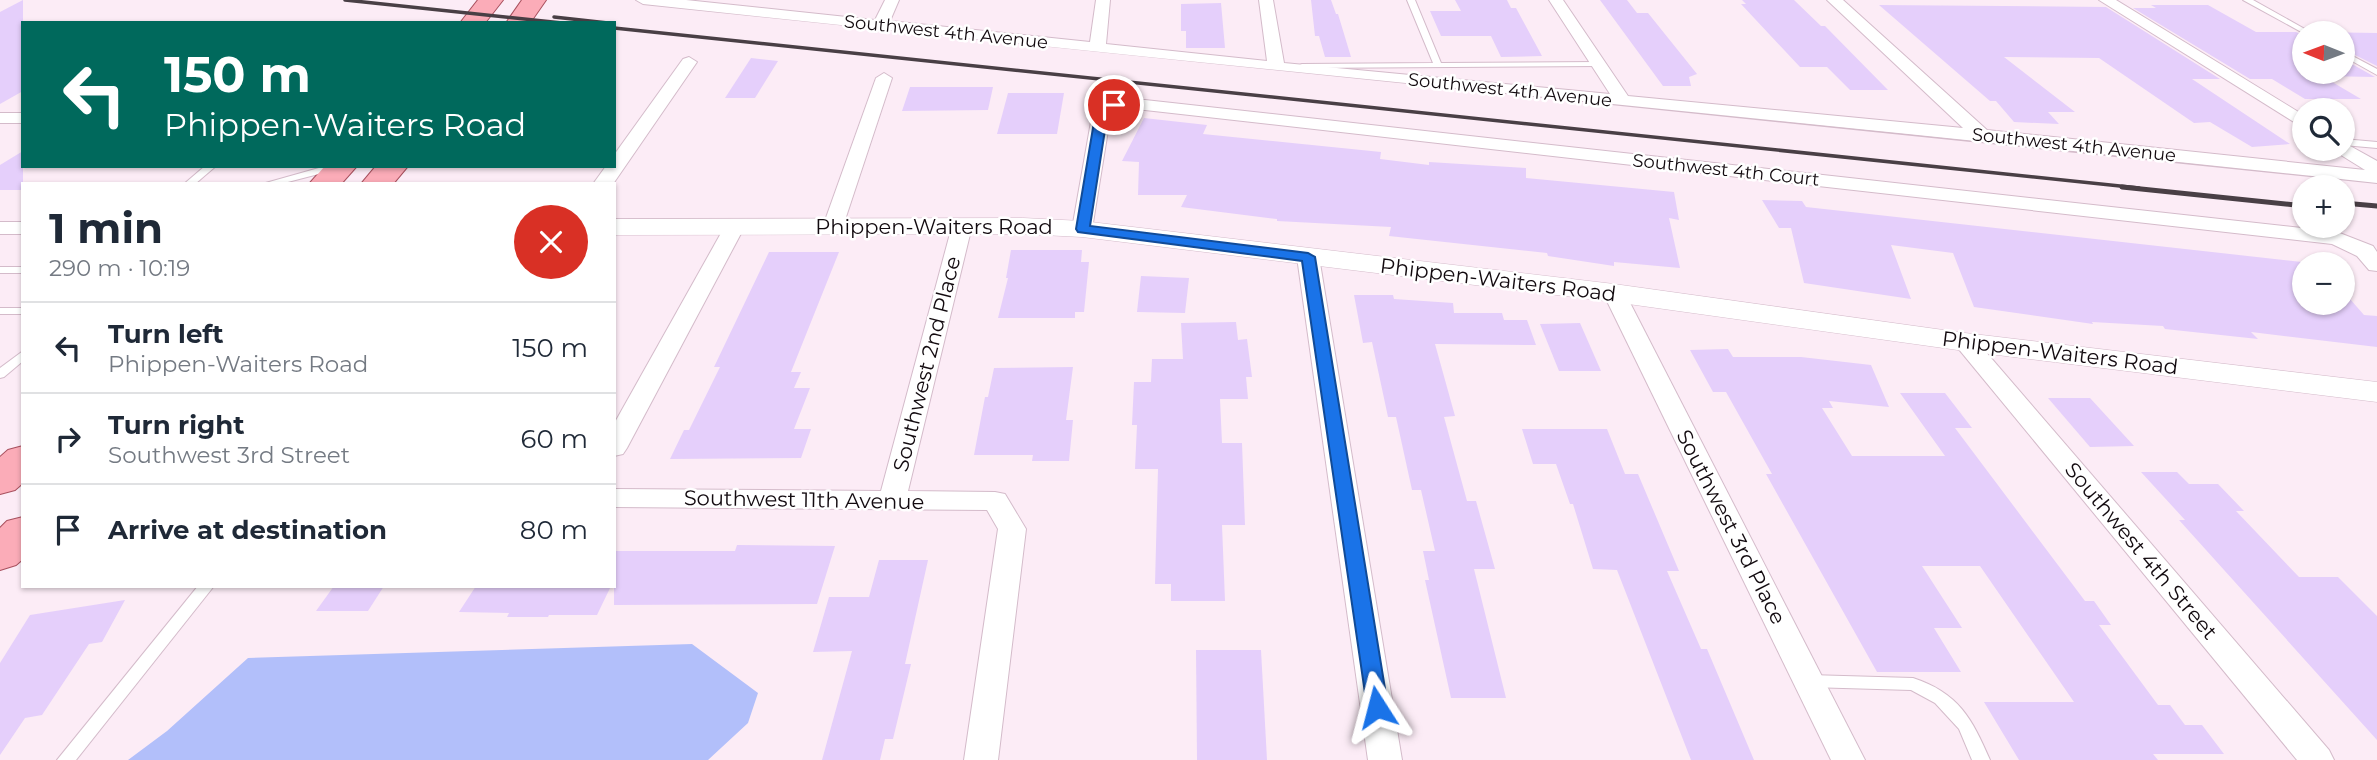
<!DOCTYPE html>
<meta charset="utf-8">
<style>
body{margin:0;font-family:Montserrat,sans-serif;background:#f2f2f3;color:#1f2937;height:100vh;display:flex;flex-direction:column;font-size:26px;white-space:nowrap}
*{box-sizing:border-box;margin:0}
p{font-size:23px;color:#747a83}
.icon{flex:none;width:38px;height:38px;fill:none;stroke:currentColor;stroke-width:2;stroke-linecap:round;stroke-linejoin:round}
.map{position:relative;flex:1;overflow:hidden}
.drawer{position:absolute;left:21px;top:182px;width:595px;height:406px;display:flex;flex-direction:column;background:#fff;border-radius:0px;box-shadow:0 2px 5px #0004}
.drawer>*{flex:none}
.banner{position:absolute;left:21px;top:21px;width:595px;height:147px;border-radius:0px;box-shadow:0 2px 5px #0004;background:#00695c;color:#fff;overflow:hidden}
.needle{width:46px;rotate:271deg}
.buttons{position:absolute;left:2292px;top:21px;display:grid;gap:14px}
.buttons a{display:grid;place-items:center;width:63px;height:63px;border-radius:50%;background:#fff;box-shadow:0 2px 5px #0004;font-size:35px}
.pin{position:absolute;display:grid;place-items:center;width:60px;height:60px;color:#fff;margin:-30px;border:4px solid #fff;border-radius:50%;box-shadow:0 2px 7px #0007}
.me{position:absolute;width:77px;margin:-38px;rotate:351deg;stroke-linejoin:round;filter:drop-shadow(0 0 5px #0008)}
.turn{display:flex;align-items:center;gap:24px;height:147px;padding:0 28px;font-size:32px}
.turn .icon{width:91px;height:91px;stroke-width:2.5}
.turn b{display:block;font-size:49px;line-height:60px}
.round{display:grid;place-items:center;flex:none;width:74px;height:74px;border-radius:37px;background:#f2f2f3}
.summary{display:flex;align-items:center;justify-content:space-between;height:119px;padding:0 28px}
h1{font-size:42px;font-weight:700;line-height:52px}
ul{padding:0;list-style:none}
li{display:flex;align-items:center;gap:21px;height:91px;padding:0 28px;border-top:2px solid #e0e1e3}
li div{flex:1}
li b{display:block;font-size:26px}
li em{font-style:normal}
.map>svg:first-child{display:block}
.water{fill:#b2bffa}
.building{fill:#e5cffb}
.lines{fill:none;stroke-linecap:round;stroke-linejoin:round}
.service-casing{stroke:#d4bbca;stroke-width:2}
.minor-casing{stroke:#d4bbca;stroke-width:2}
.tertiary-casing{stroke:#d4bbca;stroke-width:1}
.primary-casing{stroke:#a8505e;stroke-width:2}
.service{fill:#fff;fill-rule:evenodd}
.minor{fill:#fff;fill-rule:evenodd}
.tertiary{fill:#fff;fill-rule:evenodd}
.primary{fill:#fbacb8;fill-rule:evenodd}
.rail-far1{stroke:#493f45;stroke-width:3.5}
.rail{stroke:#493f45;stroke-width:5}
.route{fill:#1a73e8;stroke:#114b97;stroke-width:2}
.labels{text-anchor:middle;stroke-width:5;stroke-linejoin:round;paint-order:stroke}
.far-street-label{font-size:18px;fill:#120a0f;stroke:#fff}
.street-label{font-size:21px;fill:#120a0f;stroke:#fff}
</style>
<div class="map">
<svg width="2377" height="760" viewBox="0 0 2377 760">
<rect width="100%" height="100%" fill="#fcecf6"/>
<path class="water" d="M692,644L758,693L748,723L708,760H128L167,731L248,658Z"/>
<g class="building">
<path d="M23,0V91L0,104V12Z"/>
<path d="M1311,0H1331L1336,14H1338L1351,57H1325L1319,36H1315Z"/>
<path d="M1455,0H1507L1511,8H1516L1542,56L1501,57L1491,36H1441L1430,11H1461Z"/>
<path d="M1600,0H1627L1637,13H1648L1697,74L1689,77L1691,86H1663Z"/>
<path d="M1742,0H1794L1821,26H1825L1888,90H1850L1827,67H1800L1741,4H1746Z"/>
<path d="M1221,3L1225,48H1186V31H1181V4Z"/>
<path d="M1879,5L2106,7L2220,79H2192L2290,144L2252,147L2210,122L2194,123L2099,58L2004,57L2075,112H2048L2059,124L2014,122L1996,101H1990Z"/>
<path d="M2151,5H2208L2256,32H2296L2305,36V72H2343V59L2375,77L2322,76L2361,99H2305L2272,79H2250L2133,8H2156Z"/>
<path d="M2314,32L2377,33V66L2343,49V33Z"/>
<path d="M751,58L778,61L755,98H725Z"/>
<path d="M910,87H993L988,110L902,111Z"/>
<path d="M1008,93H1064L1057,134H997Z"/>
<path d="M1144,118L1207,125L1203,134L1381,152L1380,159L1429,165V162L1526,168V178L1674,192L1679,220L1669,218L1680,268L1614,262V266L1548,256L1547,253L1389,236L1391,227L1277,221V219L1181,207L1187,195H1138L1139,162L1122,161Z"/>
<path d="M23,151V190H0V165Z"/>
<path d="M1762,200L1802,201L1806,207L2320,264H2305V303H2343V291L2364,315L2377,316V347L2251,332L2258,339L2165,329L2163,326L2092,322L2093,324L1974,307L1953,253L1891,245L1911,299L1804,283L1791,228H1779Z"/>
<path d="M1011,250H1082L1081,262H1089L1084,312H1075V318H998L1008,278H1006Z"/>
<path d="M769,252H839L791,372H801L794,388H810L794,429H811L801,458L670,459L684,430H689L720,367H714Z"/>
<path d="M1141,276L1189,278L1185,313L1137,312Z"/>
<path d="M1354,295H1393L1394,299L1453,303L1454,313H1502L1504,320H1527L1536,345L1435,344L1455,416L1444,417L1467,501H1476L1495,569H1474L1506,698H1451L1425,580H1429L1423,551H1435L1421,490H1412L1396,417H1388L1372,342L1363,343Z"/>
<path d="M1236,322L1238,340L1247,339L1252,377H1246L1248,399H1220L1222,443H1242L1245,525H1222L1225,601H1171V584H1155L1158,469H1135L1137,425H1132L1134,382H1151L1152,359H1183L1181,323Z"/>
<path d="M1580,323L1601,371H1559L1540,324Z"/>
<path d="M1728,349L1733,357H1801L1871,365L1889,407L1829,401L1833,408H1822L1852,456H1945L1900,393H1945L1972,428H1955L2085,601H2094L2111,625H2099L2158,705H2170L2185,725H2202L2224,754H2153L2158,760H2019L1984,702H2074L1980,566H1922L1962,628H1934L1961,672H1877L1766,474H1772L1726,392H1713L1690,350Z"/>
<path d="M1073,367L1066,420H1073L1069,461H1032L1033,455H974L985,397H988L994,368Z"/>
<path d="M2048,398H2090L2134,446L2090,447Z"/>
<path d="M1522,429H1607L1625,474H1638L1679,571H1667L1701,649H1707L1754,760H1691L1617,570L1593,569L1573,504H1570L1556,464H1533Z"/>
<path d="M2141,472H2177L2189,484H2218L2244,511H2236L2299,577H2338L2377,616V740L2179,520H2185Z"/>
<path d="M737,545L835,546L817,604L614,605V551H735Z"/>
<path d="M879,560H928L905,664H911L893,739H885L880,760H822L852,651L813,652L829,597H869Z"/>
<path d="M334,586H384L368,611H316Z"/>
<path d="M476,586H611L597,615H549L548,617H507L509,613L459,612Z"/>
<path d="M125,600L102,642L89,644L42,715L25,718L0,755V663L30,615Z"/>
<path d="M1196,650H1261L1267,760H1197Z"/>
</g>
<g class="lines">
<defs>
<g id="service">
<path d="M1407,0H1415L1441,63L1599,62L1603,64L1599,66L1302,68L1298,66L1302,64L1433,63Z"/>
<path d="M2243,0H2253L2312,33L2305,34Z"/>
<path d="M2343,51L2377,69V75L2343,56Z"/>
<path d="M2343,139L2377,142V148L2343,145Z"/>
<path d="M205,166H216L195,184H184Z"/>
<path d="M326,166L340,167L338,169L280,184H262Z"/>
<rect x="0" y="267" width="23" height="6"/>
<rect x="0" y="308" width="23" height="6"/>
<path d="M23,351V361L4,377L0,378V368Z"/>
<path d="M198,586H214L76,760H57Z"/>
<path d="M1809,675L1913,678C1959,693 1972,719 1990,760H1972L1959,729L1935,703L1911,690L1809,687L1803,685L1801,681L1803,677Z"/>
</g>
<g id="minor">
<path d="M636,0H686L875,20L885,0H899L890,21L1090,42L1096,0H1110L1106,44L1267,61L1259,0H1273L1284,63L1610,94L1549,0H1563L1628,96L1963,128L1827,0H1843L1987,130L2365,170L2336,152L2334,149H2343V142L2377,161V183C1799,121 1221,66 643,4Z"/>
<path d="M2099,0H2116L2305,116V129Z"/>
<path d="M689,57L697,62L613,184H593L606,166H614V155L683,59Z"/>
<path d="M884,73L892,78L843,226L840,230H826L823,226L876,78Z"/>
<path d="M1114,100H1145L2337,232L2373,246L2377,252V271L2369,270L2357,256L2332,244L1145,110H1118L1110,118L1092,229L1089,233H1075L1072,229L1092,116L1108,101Z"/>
<rect x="0" y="113" width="23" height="10"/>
<path d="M735,220L742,222L745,226L627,448L623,454L614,456V424L725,226L728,222Z"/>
<path d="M962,220L969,222L972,226L908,491L995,492L1005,494L1026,529L998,760H964L998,529L987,510L614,507V489L881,491L952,226L955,222Z"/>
<rect x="0" y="222" width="23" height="12"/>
<path d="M1308,251L1316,252L1319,257L1402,760H1368L1297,257L1300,252Z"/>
<path d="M1614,286L1622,288L1625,293L1865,760H1831L1603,293L1606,288Z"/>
<path d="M1965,335L1973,337L2329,750L2334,760H2297L1957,347L1953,342L1957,337Z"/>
</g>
<path id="tertiary" d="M1023,218L1082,221L1614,284L1965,333L2377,382V402L1965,351L1614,302L1082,237L1023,234L614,235V219Z"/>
<g id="primary">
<path d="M478,0H503L485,23H460Z"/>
<path d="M522,0H546L530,23H506Z"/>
<path d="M325,166H357L341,184H309Z"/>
<path d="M376,166H408L393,184H361Z"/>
<path d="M23,446V483L15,490L0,494V457L8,450Z"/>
<path d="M23,517V559L16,565L0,570V528L7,521Z"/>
</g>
</defs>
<use href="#service" class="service-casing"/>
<use href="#minor" class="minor-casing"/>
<use href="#tertiary" class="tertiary-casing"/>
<use href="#primary" class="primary-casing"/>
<use href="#service" class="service"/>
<use href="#minor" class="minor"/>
<use href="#tertiary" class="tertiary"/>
<use href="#primary" class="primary"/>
<g class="rail-far1">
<path d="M345,0L562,23"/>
<path d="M554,17L608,23"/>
<path d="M614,28L2139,188"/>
</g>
<g class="rail">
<path d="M2122,187L2305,206"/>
<path d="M2343,203L2377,206"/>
</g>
</g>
<path class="route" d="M1110,103L1120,105L1107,117L1090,226L1308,253L1315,257L1388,707L1385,713L1377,716L1370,713L1367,707L1302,261L1078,232L1076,229L1095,116Z"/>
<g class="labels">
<g class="far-street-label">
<text transform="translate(946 32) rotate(6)" y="6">Southwest 4th Avenue</text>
<text transform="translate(1510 90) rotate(6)" y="6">Southwest 4th Avenue</text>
<text transform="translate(2074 145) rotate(6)" y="6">Southwest 4th Avenue</text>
<text transform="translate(1726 170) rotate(6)" y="6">Southwest 4th Court</text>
</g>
<g class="street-label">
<text x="934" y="234">Phippen-Waiters Road</text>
<text transform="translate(1498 280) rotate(7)" y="7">Phippen-Waiters Road</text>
<text transform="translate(2060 353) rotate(7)" y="7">Phippen-Waiters Road</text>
<text transform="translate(927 364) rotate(-76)" y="7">Southwest 2nd Place</text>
<text transform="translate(804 500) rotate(1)" y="7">Southwest 11th Avenue</text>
<text transform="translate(1731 527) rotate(63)" y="7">Southwest 3rd Place</text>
<text transform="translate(2141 551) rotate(50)" y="7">Southwest 4th Street</text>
</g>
</g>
</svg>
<div class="buttons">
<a><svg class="needle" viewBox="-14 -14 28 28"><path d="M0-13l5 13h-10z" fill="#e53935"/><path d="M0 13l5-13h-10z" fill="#747a83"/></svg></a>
<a><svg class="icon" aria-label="search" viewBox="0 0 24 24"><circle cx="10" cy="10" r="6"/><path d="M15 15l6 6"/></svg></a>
<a>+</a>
<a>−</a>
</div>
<div class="pin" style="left:1114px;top:105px;background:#d93025"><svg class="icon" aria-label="arrive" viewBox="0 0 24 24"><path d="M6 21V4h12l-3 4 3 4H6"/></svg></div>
<svg class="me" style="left:1377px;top:707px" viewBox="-20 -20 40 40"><path d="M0-17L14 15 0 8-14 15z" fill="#1a73e8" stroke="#fff" stroke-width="4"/></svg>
<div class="banner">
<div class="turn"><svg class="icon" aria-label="left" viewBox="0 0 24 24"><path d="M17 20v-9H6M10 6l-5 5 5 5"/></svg><div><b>150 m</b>Phippen-Waiters Road</div></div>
</div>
<section class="drawer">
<div class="summary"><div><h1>1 min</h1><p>290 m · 10:19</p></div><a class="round" style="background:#d93025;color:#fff"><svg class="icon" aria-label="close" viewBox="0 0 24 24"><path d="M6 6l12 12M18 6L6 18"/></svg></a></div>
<ul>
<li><svg class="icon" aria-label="left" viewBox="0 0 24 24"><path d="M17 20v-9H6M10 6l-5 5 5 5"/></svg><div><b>Turn left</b><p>Phippen-Waiters Road</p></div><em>150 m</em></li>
<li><svg class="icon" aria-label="right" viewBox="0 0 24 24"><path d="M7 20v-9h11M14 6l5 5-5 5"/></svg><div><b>Turn right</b><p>Southwest 3rd Street</p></div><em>60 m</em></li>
<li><svg class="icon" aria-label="arrive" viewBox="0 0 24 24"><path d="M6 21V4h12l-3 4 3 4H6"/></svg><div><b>Arrive at destination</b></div><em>80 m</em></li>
</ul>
</section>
</div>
